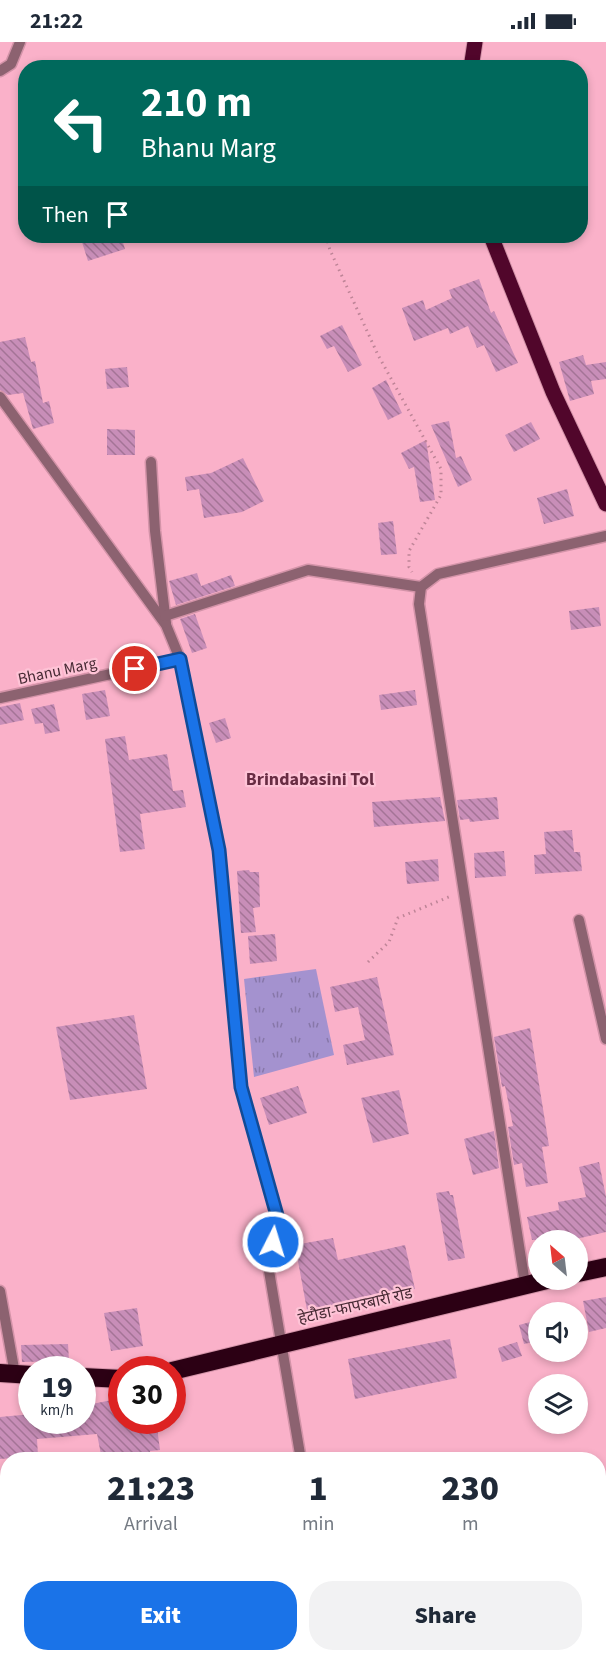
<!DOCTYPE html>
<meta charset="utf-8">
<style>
body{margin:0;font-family:"Source Sans 3","Noto Sans Devanagari",sans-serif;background:#f2f2f3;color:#1f2937;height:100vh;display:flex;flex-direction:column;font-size:22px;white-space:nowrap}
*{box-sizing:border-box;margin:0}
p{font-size:20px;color:#747a83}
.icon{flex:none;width:33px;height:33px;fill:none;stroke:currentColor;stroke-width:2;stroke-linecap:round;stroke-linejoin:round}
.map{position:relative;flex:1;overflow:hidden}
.panel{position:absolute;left:0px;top:1410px;width:606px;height:210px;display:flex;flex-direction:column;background:#fff;border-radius:24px 24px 0 0;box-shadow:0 3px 9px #0003}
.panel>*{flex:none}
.guide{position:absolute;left:18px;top:18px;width:570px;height:183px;border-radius:24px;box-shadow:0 3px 9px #0003;background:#00695c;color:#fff;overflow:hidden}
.needle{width:39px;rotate:332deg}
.buttons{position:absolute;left:528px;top:1188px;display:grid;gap:12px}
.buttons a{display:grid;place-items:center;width:60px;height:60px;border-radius:50%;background:#fff;box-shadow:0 3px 9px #0003;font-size:30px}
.speed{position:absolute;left:18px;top:1314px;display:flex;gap:12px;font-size:30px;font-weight:700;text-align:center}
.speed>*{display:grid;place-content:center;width:78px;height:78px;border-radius:50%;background:#fff;box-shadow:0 3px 9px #0003;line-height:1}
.speed small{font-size:15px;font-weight:400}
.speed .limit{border:9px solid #d22;background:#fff;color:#111}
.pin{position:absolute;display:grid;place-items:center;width:51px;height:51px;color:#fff;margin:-26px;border:3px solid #fff;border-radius:50%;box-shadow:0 2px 6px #0007}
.me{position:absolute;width:66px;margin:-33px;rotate:5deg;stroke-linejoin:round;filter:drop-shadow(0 0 4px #0008)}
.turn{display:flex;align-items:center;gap:21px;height:126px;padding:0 24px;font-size:27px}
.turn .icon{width:78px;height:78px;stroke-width:2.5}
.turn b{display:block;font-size:42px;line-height:51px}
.then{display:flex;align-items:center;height:57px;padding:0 24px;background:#0003;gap:12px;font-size:22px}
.eta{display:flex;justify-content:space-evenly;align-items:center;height:102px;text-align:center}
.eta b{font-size:36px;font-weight:800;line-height:42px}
.cta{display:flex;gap:12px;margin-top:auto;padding:12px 24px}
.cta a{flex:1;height:69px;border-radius:24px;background:#1a73e8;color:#fff;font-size:24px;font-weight:800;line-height:69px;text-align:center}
.cta a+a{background:#f2f2f3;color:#1f2937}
.status{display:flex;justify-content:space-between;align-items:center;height:42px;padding:0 30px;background:#fff;direction:ltr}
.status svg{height:16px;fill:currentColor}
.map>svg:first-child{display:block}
.park{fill:url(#park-tufts)}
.building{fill:url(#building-back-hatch)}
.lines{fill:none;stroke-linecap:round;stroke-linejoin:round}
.minor-casing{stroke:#d393a8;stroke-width:13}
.major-casing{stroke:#d393a8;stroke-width:17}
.highway-casing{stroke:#d393a8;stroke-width:20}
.path{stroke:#be8497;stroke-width:3;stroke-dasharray:1.5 4.5;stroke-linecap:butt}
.minor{stroke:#8c6270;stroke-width:10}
.major{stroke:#51062b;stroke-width:15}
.highway{stroke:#2c0014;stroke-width:18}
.route-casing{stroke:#114b97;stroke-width:15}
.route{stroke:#1a73e8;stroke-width:10}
.labels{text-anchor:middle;stroke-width:4.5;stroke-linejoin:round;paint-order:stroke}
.street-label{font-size:16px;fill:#472a34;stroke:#fec3d6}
.neighbourhood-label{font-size:18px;font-weight:bold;fill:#682c43;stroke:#fec3d6}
</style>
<div class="status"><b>21:22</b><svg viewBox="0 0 49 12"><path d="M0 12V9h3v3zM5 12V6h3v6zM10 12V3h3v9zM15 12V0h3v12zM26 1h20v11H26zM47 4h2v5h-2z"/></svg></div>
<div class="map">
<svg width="606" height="1620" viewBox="0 0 606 1620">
<defs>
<pattern id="park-tufts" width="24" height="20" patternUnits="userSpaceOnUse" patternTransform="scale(1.5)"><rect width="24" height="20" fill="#a492cf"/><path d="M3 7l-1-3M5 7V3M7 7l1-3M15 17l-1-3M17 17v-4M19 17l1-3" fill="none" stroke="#8777a9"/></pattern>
<pattern id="building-back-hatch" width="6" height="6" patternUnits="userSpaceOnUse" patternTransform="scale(1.5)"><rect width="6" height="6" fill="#c88eb8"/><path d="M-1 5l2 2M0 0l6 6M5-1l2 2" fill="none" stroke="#a47496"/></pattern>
</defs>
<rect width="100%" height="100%" fill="#fab1c9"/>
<path class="park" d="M316,927L334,1013L254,1035L244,937Z"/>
<g class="building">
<path d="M90,194H121L125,207L88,219L81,197Z"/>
<path d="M479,237L491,271L494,269L518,321L496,330L484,303L477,306L468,284L450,292L448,286L414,299L402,266L423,258L426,268L452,256L449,248Z"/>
<path d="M342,283L362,323L348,330L334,304L327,307L320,294Z"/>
<path d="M25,295L31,320L35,319L43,361L49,359L54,381L33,387L23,351L8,353L0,348V300Z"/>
<path d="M583,313L586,323L606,320V337L591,339L594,352L570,359L559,320Z"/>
<path d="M127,325L129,345L107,347L105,327Z"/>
<path d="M386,338L402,371L388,378L372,346Z"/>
<path d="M449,379L456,416L461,414L472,438L458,445L431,383Z"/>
<path d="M531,380L540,397L514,410L505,393Z"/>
<path d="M107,387L135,388V413H107Z"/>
<path d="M426,398L435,458L420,460L414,425L409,427L401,411Z"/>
<path d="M243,416L264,459L242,470L204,476L199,447L187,449L185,435L211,431Z"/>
<path d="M567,447L574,474L544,482L537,456Z"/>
<path d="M393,479L397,512L381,513L378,481Z"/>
<path d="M197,531L201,544L231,533L235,544L176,563L169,539Z"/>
<path d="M599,565L601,584L571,588L569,569Z"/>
<path d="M195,572L207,606L192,611L180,577Z"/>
<path d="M105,648L110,674L86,678L82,652Z"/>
<path d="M415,648L417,663L381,668L379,653Z"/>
<path d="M20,661L24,678L0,683V665Z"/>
<path d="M54,662L60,689L45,692L43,681L35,682L31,667Z"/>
<path d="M225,676L231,696L216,701L209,681Z"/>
<path d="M125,694L129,718L167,712L173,749L183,748L186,765L140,772L145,807L120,810L105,697Z"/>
<path d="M440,755L445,779L374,785L372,760Z"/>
<path d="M497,755L499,777L470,780L469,777L460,778L457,758Z"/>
<path d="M572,788L574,810H580L582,829L535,832L534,813L546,812L544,790Z"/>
<path d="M504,809L506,834L475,836L474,811Z"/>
<path d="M438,817L439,839L407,842L405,820Z"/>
<path d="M249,828L250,830H259L260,865L253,866L256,890L241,891L237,829Z"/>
<path d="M275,892L277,919L250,922L248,894Z"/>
<path d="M377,935L394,1013L347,1023L343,1003L365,998L358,965L335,970L330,945Z"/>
<path d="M134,973L147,1047L70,1058L56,985Z"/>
<path d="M530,986L549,1104L542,1105L548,1141L526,1145L522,1121L514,1123L508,1085L513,1084L505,1044L502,1045L494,995Z"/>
<path d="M298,1044L307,1071L269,1083L260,1056Z"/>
<path d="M399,1048L409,1092L373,1101L361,1056Z"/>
<path d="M494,1089L499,1126L473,1133L464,1097Z"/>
<path d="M599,1120L606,1155V1190L572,1198H532L527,1175L559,1168L558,1160L586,1155L579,1125Z"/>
<path d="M449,1149L450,1153H453L465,1216L448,1219L436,1151Z"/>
<path d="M333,1196L338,1218L405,1203L415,1247L307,1268L295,1203Z"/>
<path d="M606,1255V1286L589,1290L583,1259Z"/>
<path d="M137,1266L143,1304L111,1309L104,1271Z"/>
<path d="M538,1278V1299L524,1302L519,1283Z"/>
<path d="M450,1297L457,1336L355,1357L348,1317Z"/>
<path d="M517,1300L522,1314L502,1320L498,1306Z"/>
<path d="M68,1302L69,1319L22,1320L21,1303Z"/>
<path d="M122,1356V1378H156L160,1408L150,1409L151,1418H102L97,1392L37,1397L38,1414L0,1417V1375L32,1372V1378H82V1368L93,1367L92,1362Z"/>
</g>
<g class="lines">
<defs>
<g id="minor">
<path d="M0,29L11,22L20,0"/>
<path d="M0,355L166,583L180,617"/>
<path d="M151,420L155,489L166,581"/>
<path d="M165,574L308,528L421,545"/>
<path d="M0,656L180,617L219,808L241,1045L278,1177L268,1223L301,1418"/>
<path d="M579,878L606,997"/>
<path d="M525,1242L419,562L421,545L438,532L606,494"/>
<path d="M0,1249L15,1332"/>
<path d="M0,1553L8,1591"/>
<path d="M12,1612L13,1620"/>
<path d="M335,1612L337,1620"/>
</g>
<g id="major">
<path d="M471,26L475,0"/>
<path d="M491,194L553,350L606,462"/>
</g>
<g id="highway">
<path d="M578,1231L606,1225"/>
<path d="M172,1329L547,1238"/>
<path d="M0,1331L32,1333"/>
<path d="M82,1335L122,1337"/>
</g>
</defs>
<use href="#minor" class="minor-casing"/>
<use href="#major" class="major-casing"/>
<use href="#highway" class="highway-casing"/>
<g class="path">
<path d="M326,194L330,208L378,313L441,427V453L409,509V525L412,530"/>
<path d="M368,920L389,900L398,876L451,854"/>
</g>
<use href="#minor" class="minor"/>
<use href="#major" class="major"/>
<use href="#highway" class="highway"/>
</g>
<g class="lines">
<defs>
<path id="route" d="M135,627L180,617L219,808L241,1045L278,1177L273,1200"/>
</defs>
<use href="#route" class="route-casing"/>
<use href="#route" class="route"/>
</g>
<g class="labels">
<g class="street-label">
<text transform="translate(57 628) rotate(-12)" y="6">Bhanu Marg</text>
<text transform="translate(355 1263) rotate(-13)" y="6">हेटौडा-फापरबारी रोड</text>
</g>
<g class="neighbourhood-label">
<text x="310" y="743">Brindabasini Tol</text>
</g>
</g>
</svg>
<div class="buttons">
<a><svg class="needle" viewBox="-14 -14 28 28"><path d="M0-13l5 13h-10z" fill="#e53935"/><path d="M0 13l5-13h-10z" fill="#747a83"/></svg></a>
<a><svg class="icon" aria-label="sound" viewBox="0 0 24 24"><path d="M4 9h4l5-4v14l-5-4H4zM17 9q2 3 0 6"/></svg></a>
<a><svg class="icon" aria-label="layers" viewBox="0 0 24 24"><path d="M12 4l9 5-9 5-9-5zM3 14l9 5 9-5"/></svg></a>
</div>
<div class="speed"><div>19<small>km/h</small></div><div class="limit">30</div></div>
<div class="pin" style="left:135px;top:627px;background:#d93025"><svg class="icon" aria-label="arrive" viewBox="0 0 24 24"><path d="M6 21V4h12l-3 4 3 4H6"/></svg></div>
<svg class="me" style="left:273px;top:1200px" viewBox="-20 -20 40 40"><circle r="17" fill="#1a73e8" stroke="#fff" stroke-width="3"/><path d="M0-11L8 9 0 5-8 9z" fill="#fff"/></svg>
<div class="guide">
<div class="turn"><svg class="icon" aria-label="left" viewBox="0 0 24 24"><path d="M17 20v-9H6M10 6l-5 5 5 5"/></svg><div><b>210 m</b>Bhanu Marg</div></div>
<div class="then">Then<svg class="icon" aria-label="arrive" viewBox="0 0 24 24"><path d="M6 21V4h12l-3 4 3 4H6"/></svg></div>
</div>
<section class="panel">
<div class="eta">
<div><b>21:23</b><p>Arrival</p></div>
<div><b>1</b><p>min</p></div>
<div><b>230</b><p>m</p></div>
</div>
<div class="cta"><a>Exit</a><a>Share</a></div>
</section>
</div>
